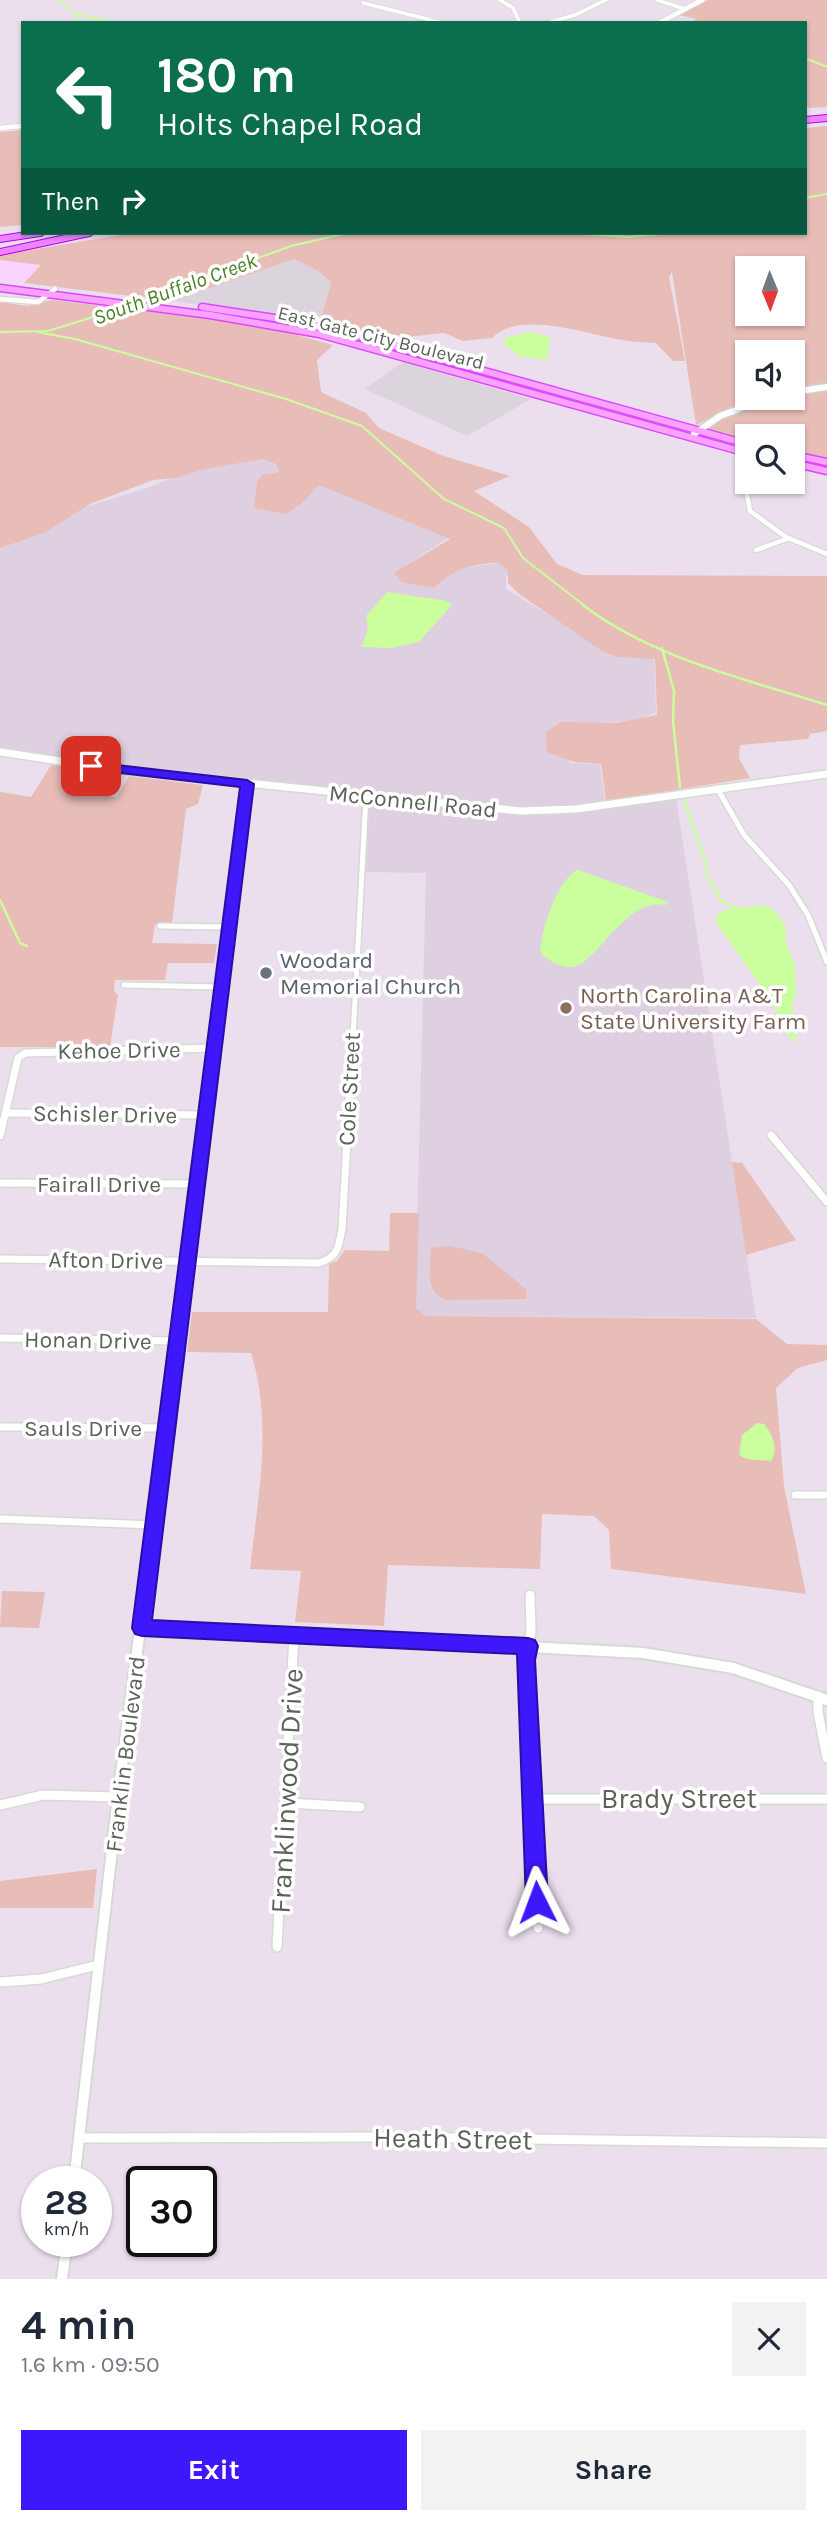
<!DOCTYPE html>
<meta charset="utf-8">
<style>
body{margin:0;font-family:Karla,sans-serif;background:#f2f2f3;color:#1f2937;height:100vh;display:flex;flex-direction:column;font-size:26px;white-space:nowrap}
*{box-sizing:border-box;margin:0}
p{font-size:23px;color:#747a83}
.icon{flex:none;width:38px;height:38px;fill:none;stroke:currentColor;stroke-width:2;stroke-linecap:round;stroke-linejoin:round}
.map{position:relative;height:2279px;overflow:hidden}
.panel{display:flex;flex-direction:column;background:#fff;flex:1}
.panel>*{flex:none}
.hud{position:absolute;left:21px;top:21px;width:786px;height:214px;border-radius:0px;box-shadow:0 2px 5px #0004;background:#0b6e4f;color:#fff;overflow:hidden}
.needle{width:46px;rotate:179deg}
.controls{position:absolute;left:735px;top:256px;display:grid;gap:14px}
.controls a{display:grid;place-items:center;width:70px;height:70px;border-radius:0px;background:#fff;box-shadow:0 2px 5px #0004;font-size:35px}
.speed{position:absolute;left:21px;top:2166px;display:flex;gap:14px;font-size:35px;font-weight:700;text-align:center}
.speed>*{display:grid;place-content:center;width:91px;height:91px;border-radius:50%;background:#fff;box-shadow:0 2px 5px #0004;line-height:1}
.speed small{font-size:18px;font-weight:400}
.speed .limit{border:4px solid #111;border-radius:10px;background:#fff;color:#111}
.pin{position:absolute;display:grid;place-items:center;width:60px;height:60px;color:#fff;margin:-30px;border-radius:14px;box-shadow:0 4px 10px #0006}
.me{position:absolute;width:77px;margin:-38px;rotate:357deg;stroke-linejoin:round;filter:drop-shadow(0 0 5px #0008)}
.turn{display:flex;align-items:center;gap:24px;height:147px;padding:0 21px;font-size:32px}
.turn .icon{width:91px;height:91px;stroke-width:2.5}
.turn b{display:block;font-size:49px;line-height:60px}
.then{display:flex;align-items:center;height:66px;padding:0 21px;background:#0003;gap:14px;font-size:26px}
.round{display:grid;place-items:center;flex:none;width:74px;height:74px;border-radius:0px;background:#f2f2f3}
.summary{display:flex;align-items:center;justify-content:space-between;height:119px;padding:0 21px}
h1{font-size:42px;font-weight:700;line-height:52px}
.action{display:flex;gap:14px;margin-top:auto;padding:14px 21px}
.action a{flex:1;height:80px;border-radius:0px;background:#3f17fb;color:#fff;font-size:28px;font-weight:700;line-height:80px;text-align:center}
.action a+a{background:#f2f2f3;color:#1f2937}
.map>svg:first-child{display:block}
.commercial{fill:#f9d2ff}
.industrial{fill:#dcd4dd}
.education{fill:#ded0e0}
.green{fill:#e8bdb8;fill-rule:evenodd}
.water{fill:#cbff9d}
.lines{fill:none;stroke-linecap:round;stroke-linejoin:round}
.stream-far1{stroke:#cbff9d;stroke-width:2}
.stream{stroke:#cbff9d;stroke-width:2.5}
.minor-far4-casing{stroke:#d4dbd2;stroke-width:5}
.minor-far3-casing{stroke:#d4dbd2;stroke-width:7}
.minor-far2-casing{stroke:#d4dbd2;stroke-width:8}
.minor-far1-casing{stroke:#d4dbd2;stroke-width:10}
.minor-casing{stroke:#d4dbd2;stroke-width:12}
.tertiary-far3-casing{stroke:#d4dbd2;stroke-width:6}
.tertiary-far2-casing{stroke:#d4dbd2;stroke-width:10}
.tertiary-far1-casing{stroke:#d4dbd2;stroke-width:12}
.tertiary-casing{stroke:#d4dbd2;stroke-width:14}
.secondary-casing{stroke:#cdd5ca;stroke-width:9}
.primary-casing{stroke:#dd46ff;stroke-width:9}
.motorway-casing{stroke:#b900ec;stroke-width:8}
.minor-far4{stroke:#fff;stroke-width:3.5}
.minor-far3{stroke:#fff;stroke-width:4.5}
.minor-far2{stroke:#fff;stroke-width:5}
.minor-far1{stroke:#fff;stroke-width:7}
.minor{stroke:#fff;stroke-width:9}
.tertiary-far3{stroke:#fff;stroke-width:4.5}
.tertiary-far2{stroke:#fff;stroke-width:7}
.tertiary-far1{stroke:#fff;stroke-width:9}
.tertiary{stroke:#fff;stroke-width:10}
.secondary{stroke:#fff;stroke-width:6}
.primary{stroke:#f9a2ff;stroke-width:6}
.motorway{stroke:#ec84ff;stroke-width:6}
.route{fill:#3f17fb;stroke:#290fa3;stroke-width:2}
.worship-dot{fill:#6b7280;stroke:#fff;stroke-width:2.5}
.education-dot{fill:#8d6e63;stroke:#fff;stroke-width:2.5}
.labels{text-anchor:middle;stroke-width:7;stroke-linejoin:round;paint-order:stroke}
.far-street-label{font-size:19px;fill:#5c6258;stroke:#fff}
.far-water-label{font-size:21px;font-style:italic;fill:#4a8226;stroke:#fff}
.street-label{font-size:23px;fill:#5c6258;stroke:#fff}
.worship-label{font-size:23px;fill:#5b616d;stroke:#fff;text-anchor:start}
.education-label{font-size:23px;fill:#785e54;stroke:#fff;text-anchor:start}
.near-street-label{font-size:28px;fill:#5c6258;stroke:#fff}
</style>
<div class="map">
<svg width="827" height="2279" viewBox="0 0 827 2279">
<rect width="100%" height="100%" fill="#ecdfed"/>
<path class="commercial" d="M0,260L42,265L24,283L0,280Z"/>
<g class="industrial">
<path d="M294,259L318,271L331,282L320,323L172,301Z"/>
<path d="M403,362L531,399L467,436L365,389Z"/>
</g>
<path class="education" d="M242,448L448,538L410,563L401,576L440,575L473,566L502,563L511,574L506,577V589L596,643L654,651L656,712L638,720L562,726L570,763L600,764L606,809L676,797L756,1318L426,1316L415,1309L426,873L366,872L370,792L110,765L0,749V522L89,506L153,486Z"/>
<g class="green">
<path d="M708,0H827V107L809,108L805,103V23H691L697,19L679,15Z"/>
<path d="M827,126V384L793,389V352H747V397H760L731,407L696,425L672,272L669,277L685,361H673L656,343C645,342 634,342 623,340C588,335 520,309 492,338L463,341L444,333L388,339L320,323L331,282L318,271L294,259L172,301L24,283L41,265L0,260V255L133,233H805V128ZM747,268H793V313H747Z"/>
<path d="M23,130V225L0,227V132Z"/>
<path d="M52,300L261,325L333,345L317,360L321,392L366,413L379,428L441,455L510,476L474,491L529,527L557,564L583,575L827,576V731L810,734L808,739L740,745L739,758L750,778L606,801L601,764L574,762L547,752L546,732L561,722L615,723L657,715L655,659L618,657L602,651L519,594L508,583V571L499,563C472,563 452,570 434,588L401,582L394,573L450,539L319,485L301,504L286,514L254,508L257,482L262,475L279,472L276,464L263,459L204,469L176,478L153,480L90,504L44,533L0,548V302L28,306Z"/>
<path d="M827,389V460L793,453V436H747V443L714,432L709,428C734,405 796,394 827,389Z"/>
<path d="M51,765L101,772L89,793L117,797L129,776L203,785L198,804L186,809L172,924H155L152,943L217,944L214,963H168L165,980H115L114,991L118,995L110,1047H0V792L31,797Z"/>
<path d="M732,1162L742,1163L796,1240L746,1255Z"/>
<path d="M390,1213H419L416,1308L426,1316L756,1319L787,1344L827,1345V1360L798,1368L776,1388L784,1486L806,1594L611,1569L609,1530L594,1516L542,1514L540,1569L388,1565L384,1626L295,1622L301,1571L250,1569C258,1497 273,1424 251,1353L187,1352L192,1312H328L329,1264L337,1261L345,1250L389,1251Z"/>
<path d="M450,1246L482,1253L526,1289L527,1299L446,1300C423,1290 431,1270 431,1248Z"/>
<path d="M2,1591L45,1592L39,1628L0,1627Z"/>
<path d="M97,1869L93,1908H0V1881Z"/>
</g>
<g class="water">
<path d="M530,332L550,337L547,360L519,356L504,344L505,338Z"/>
<path d="M387,592L447,601L452,605L419,642L391,648L362,647L368,628L366,616Z"/>
<path d="M578,870L668,902L666,905C641,900 620,924 604,942C581,966 573,978 541,954C539,934 558,878 578,870Z"/>
<path d="M764,905L774,910L786,927L785,941L795,964L796,993L792,1004L797,1044L782,1029L776,1010L765,992L718,925L716,916L725,910Z"/>
<path d="M757,1423L764,1424C772,1434 779,1449 771,1461L747,1459L739,1455L742,1435Z"/>
</g>
<g class="lines">
<g class="stream-far1">
<path d="M59,0L76,14L116,23"/>
<path d="M74,23L79,15"/>
<path d="M805,58L827,67"/>
<path d="M805,198L827,194"/>
<path d="M573,233L627,237L671,233"/>
<path d="M135,303L291,246L347,233"/>
<path d="M0,332L48,331L125,307"/>
<path d="M37,332L75,339L286,399L362,426L444,499L504,528L523,558L585,606"/>
</g>
<g class="stream">
<path d="M583,605C652,658 745,679 827,705"/>
<path d="M662,648L674,691L673,721L680,787"/>
<path d="M683,797L705,861L708,878L722,902L740,909"/>
<path d="M0,900L20,943L27,946"/>
</g>
<defs>
<g id="minor-far4">
<path d="M500,0L513,8L520,23"/>
<path d="M657,0L685,9"/>
<path d="M363,3L443,23"/>
<path d="M547,23L575,15L606,0"/>
</g>
<g id="minor-far3">
<path d="M0,299L38,302L55,289"/>
<path d="M747,460L743,473L750,511L786,537L827,554"/>
<path d="M756,550L789,538"/>
</g>
<g id="minor-far2">
<path d="M717,788L744,835L789,885L808,915L827,962"/>
<path d="M160,926L228,927"/>
<path d="M124,985L220,987"/>
<path d="M353,1037L366,796"/>
</g>
<g id="minor-far1">
<path d="M6,1113L205,1115"/>
<path d="M771,1135L827,1202"/>
<path d="M0,1136L18,1058L25,1053L213,1048"/>
<path d="M0,1183L198,1184"/>
<path d="M0,1259L319,1263C339,1256 338,1248 342,1229L353,1035"/>
<path d="M0,1338L177,1341"/>
<path d="M0,1427L166,1428"/>
<path d="M795,1495H827"/>
<path d="M0,1519L154,1525"/>
</g>
<g id="minor">
<path d="M530,1595L531,1632L525,1660L538,1928"/>
<path d="M818,1696V1712L827,1758"/>
<path d="M531,1799H827"/>
<path d="M286,1803L360,1807"/>
<path d="M0,1805L43,1795L118,1797"/>
<path d="M277,1947L294,1636"/>
<path d="M0,1982L41,1979L98,1965"/>
<path d="M79,2138L383,2137L827,2143"/>
</g>
<g id="tertiary-far3">
<path d="M659,23L702,0"/>
<path d="M0,128L23,126"/>
</g>
<g id="tertiary-far2">
<path d="M0,752L120,770L521,811L576,809L827,774"/>
<path d="M214,1037L247,784"/>
</g>
<path id="tertiary-far1" d="M146,1584L189,1261L215,1035"/>
<g id="tertiary">
<path d="M142,1627L643,1653L733,1668L827,1700"/>
<path d="M74,2182L118,1797L146,1583"/>
<path d="M62,2279L67,2242"/>
</g>
<g id="secondary">
<path d="M793,392L827,387"/>
<path d="M694,434L720,416L771,397"/>
</g>
<g id="primary">
<path d="M0,288L210,315L319,334L747,453"/>
<path d="M202,307L281,319L347,333L747,444"/>
<path d="M793,455L827,462"/>
<path d="M793,463L827,471"/>
</g>
<g id="motorway">
<path d="M805,120L827,118"/>
<path d="M0,239L40,233"/>
<path d="M0,252L89,233"/>
</g>
</defs>
<use href="#minor-far4" class="minor-far4-casing"/>
<use href="#minor-far3" class="minor-far3-casing"/>
<use href="#minor-far2" class="minor-far2-casing"/>
<use href="#minor-far1" class="minor-far1-casing"/>
<use href="#minor" class="minor-casing"/>
<use href="#tertiary-far3" class="tertiary-far3-casing"/>
<use href="#tertiary-far2" class="tertiary-far2-casing"/>
<use href="#tertiary-far1" class="tertiary-far1-casing"/>
<use href="#tertiary" class="tertiary-casing"/>
<use href="#secondary" class="secondary-casing"/>
<use href="#primary" class="primary-casing"/>
<use href="#motorway" class="motorway-casing"/>
<use href="#minor-far4" class="minor-far4"/>
<use href="#minor-far3" class="minor-far3"/>
<use href="#minor-far2" class="minor-far2"/>
<use href="#minor-far1" class="minor-far1"/>
<use href="#minor" class="minor"/>
<use href="#tertiary-far3" class="tertiary-far3"/>
<use href="#tertiary-far2" class="tertiary-far2"/>
<use href="#tertiary-far1" class="tertiary-far1"/>
<use href="#tertiary" class="tertiary"/>
<use href="#secondary" class="secondary"/>
<use href="#primary" class="primary"/>
<use href="#motorway" class="motorway"/>
</g>
<path class="route" d="M91,762L247,780L254,784L152,1620L528,1638L535,1640L538,1646L535,1660L548,1902L544,1910L537,1913L529,1910L526,1902L517,1654L142,1636L135,1634L132,1628L240,787L87,769V764Z"/>
<circle class="worship-dot" cx="266" cy="973" r="7"/>
<circle class="education-dot" cx="566" cy="1008" r="7"/>
<g class="labels">
<g class="far-street-label">
<text transform="translate(381 337) rotate(14)" y="7">East Gate City Boulevard</text>
</g>
<g class="far-water-label">
<text transform="translate(175 289) rotate(-20)" y="7">South Buffalo Creek</text>
</g>
<g class="street-label">
<text transform="translate(413 801) rotate(6)" y="8">McConnell Road</text>
<text transform="translate(119 1050) rotate(-1)" y="8">Kehoe Drive</text>
<text transform="translate(349 1089) rotate(-87)" y="8">Cole Street</text>
<text transform="translate(105 1114) rotate(1)" y="8">Schisler Drive</text>
<text x="99" y="1192">Fairall Drive</text>
<text transform="translate(106 1260) rotate(1)" y="8">Afton Drive</text>
<text transform="translate(88 1340) rotate(1)" y="8">Honan Drive</text>
<text x="83" y="1436">Sauls Drive</text>
<text transform="translate(125 1754) rotate(-83)" y="8">Franklin Boulevard</text>
</g>
<g class="worship-label">
<text x="280" y="968">Woodard<tspan x="280" dy="26">Memorial Church</tspan></text>
</g>
<g class="education-label">
<text x="580" y="1003">North Carolina A&amp;T<tspan x="580" dy="26">State University Farm</tspan></text>
</g>
<g class="near-street-label">
<text transform="translate(286 1791) rotate(-87)" y="10">Franklinwood Drive</text>
<text x="679" y="1808">Brady Street</text>
<text transform="translate(453 2138) rotate(1)" y="10">Heath Street</text>
</g>
</g>
</svg>
<div class="controls">
<a><svg class="needle" viewBox="-14 -14 28 28"><path d="M0-13l5 13h-10z" fill="#e53935"/><path d="M0 13l5-13h-10z" fill="#747a83"/></svg></a>
<a><svg class="icon" aria-label="sound" viewBox="0 0 24 24"><path d="M4 9h4l5-4v14l-5-4H4zM17 9q2 3 0 6"/></svg></a>
<a><svg class="icon" aria-label="search" viewBox="0 0 24 24"><circle cx="10" cy="10" r="6"/><path d="M15 15l6 6"/></svg></a>
</div>
<div class="speed"><div>28<small>km/h</small></div><div class="limit">30</div></div>
<div class="pin" style="left:91px;top:766px;background:#d93025"><svg class="icon" aria-label="arrive" viewBox="0 0 24 24"><path d="M6 21V4h12l-3 4 3 4H6"/></svg></div>
<svg class="me" style="left:537px;top:1902px" viewBox="-20 -20 40 40"><path d="M0-17L14 15 0 8-14 15z" fill="#3f17fb" stroke="#fff" stroke-width="4"/></svg>
<div class="hud">
<div class="turn"><svg class="icon" aria-label="left" viewBox="0 0 24 24"><path d="M17 20v-9H6M10 6l-5 5 5 5"/></svg><div><b>180 m</b>Holts Chapel Road</div></div>
<div class="then">Then<svg class="icon" aria-label="right" viewBox="0 0 24 24"><path d="M7 20v-9h11M14 6l5 5-5 5"/></svg></div>
</div>
</div>
<section class="panel">
<div class="summary"><div><h1>4 min</h1><p>1.6 km · 09:50</p></div><a class="round"><svg class="icon" aria-label="close" viewBox="0 0 24 24"><path d="M6 6l12 12M18 6L6 18"/></svg></a></div>
<div class="action"><a>Exit</a><a>Share</a></div>
</section>
